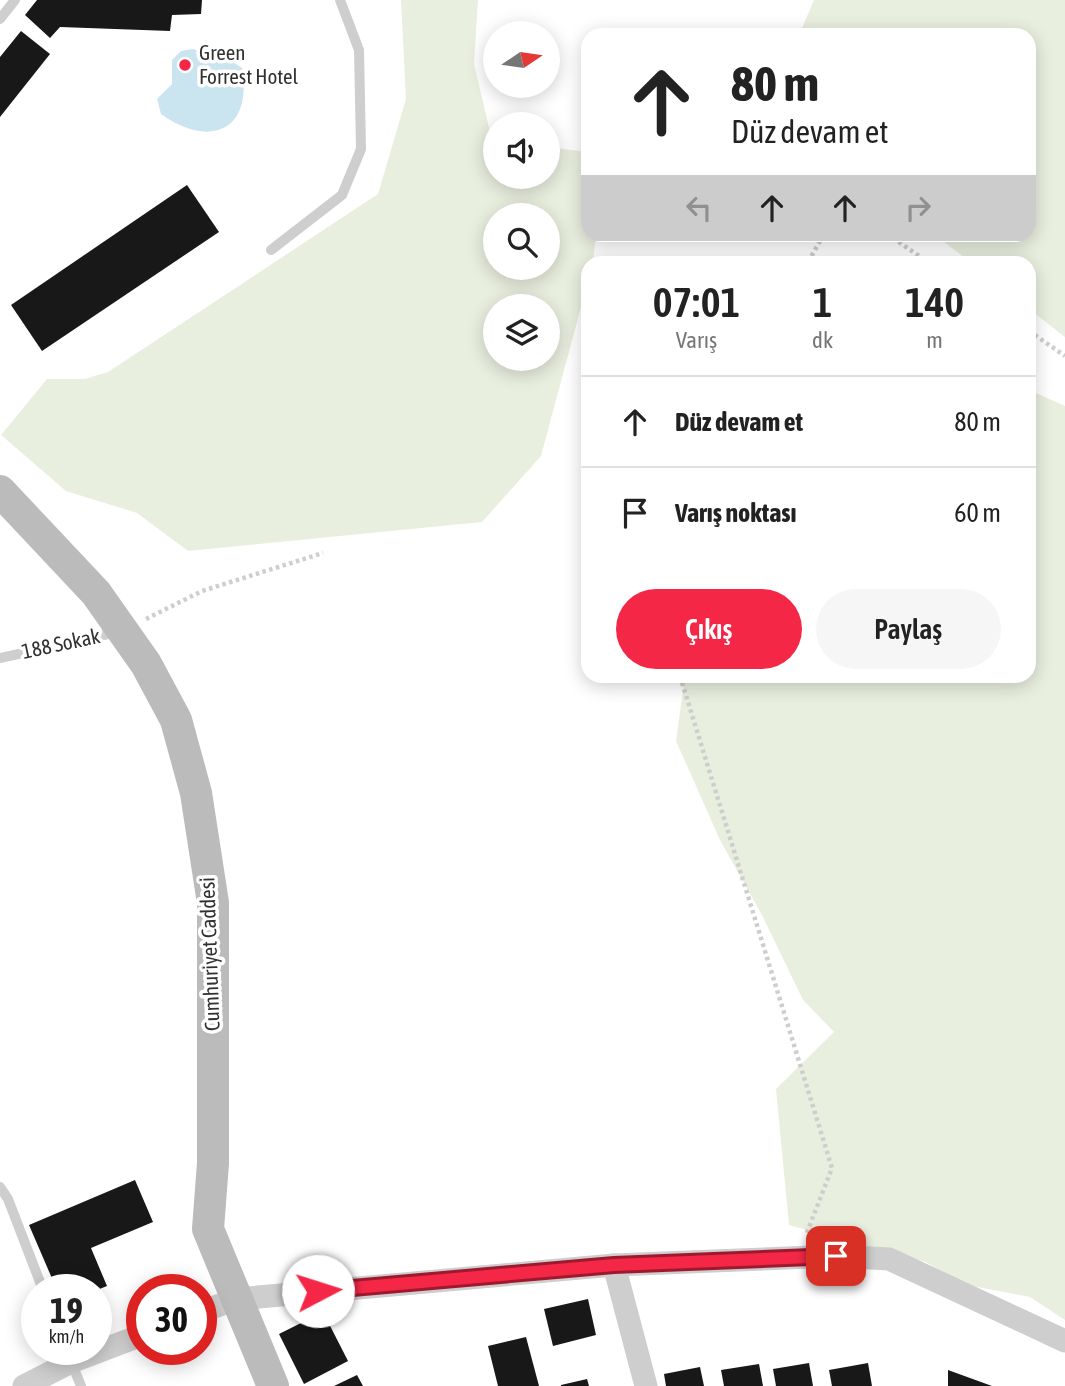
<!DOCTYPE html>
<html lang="tr">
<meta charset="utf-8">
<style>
body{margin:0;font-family:"Asap Condensed",sans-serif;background:#f6f6f6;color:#222;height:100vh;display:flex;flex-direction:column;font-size:26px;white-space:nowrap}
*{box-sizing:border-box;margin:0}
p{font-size:23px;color:#767676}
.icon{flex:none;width:38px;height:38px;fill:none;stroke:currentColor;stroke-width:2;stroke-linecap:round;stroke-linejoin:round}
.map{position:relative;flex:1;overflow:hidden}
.side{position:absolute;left:581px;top:256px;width:455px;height:427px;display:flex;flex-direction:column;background:#fff;border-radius:21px;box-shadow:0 4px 18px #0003}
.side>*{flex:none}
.hud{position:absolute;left:581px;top:28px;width:455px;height:214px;border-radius:21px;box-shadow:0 4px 18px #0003;background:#fff;color:#222;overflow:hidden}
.needle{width:46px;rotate:77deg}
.buttons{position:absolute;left:483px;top:21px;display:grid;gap:14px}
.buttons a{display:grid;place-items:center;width:77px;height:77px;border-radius:50%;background:#fff;box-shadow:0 4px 18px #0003;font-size:35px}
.speed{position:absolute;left:21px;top:1274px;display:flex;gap:14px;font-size:35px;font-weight:700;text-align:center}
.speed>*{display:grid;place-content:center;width:91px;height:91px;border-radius:50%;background:#fff;box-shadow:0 4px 18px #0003;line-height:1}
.speed small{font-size:18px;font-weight:400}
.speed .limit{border:10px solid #d22;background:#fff;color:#111}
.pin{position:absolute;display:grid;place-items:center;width:60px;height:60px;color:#fff;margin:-30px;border-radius:14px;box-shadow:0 4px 10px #0006}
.me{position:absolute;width:77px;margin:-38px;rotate:85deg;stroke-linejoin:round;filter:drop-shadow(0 0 5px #0008)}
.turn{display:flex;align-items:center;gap:24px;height:147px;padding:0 35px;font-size:32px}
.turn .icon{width:91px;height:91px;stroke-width:2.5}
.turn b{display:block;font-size:49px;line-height:60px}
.lanes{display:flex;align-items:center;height:66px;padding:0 35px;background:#0003;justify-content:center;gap:35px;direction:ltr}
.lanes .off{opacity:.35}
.eta{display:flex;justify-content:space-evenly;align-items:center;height:119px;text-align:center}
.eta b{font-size:42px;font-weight:600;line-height:49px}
.primary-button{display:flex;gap:14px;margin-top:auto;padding:14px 35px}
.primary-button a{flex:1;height:80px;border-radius:42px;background:#f52747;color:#fff;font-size:28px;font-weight:600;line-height:80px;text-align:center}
.primary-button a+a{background:#f6f6f6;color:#222}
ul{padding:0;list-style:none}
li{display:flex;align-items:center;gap:21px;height:91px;padding:0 35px;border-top:2px solid #e0e0e0}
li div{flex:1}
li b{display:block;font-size:26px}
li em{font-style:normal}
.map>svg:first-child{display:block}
.green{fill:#e9efdf;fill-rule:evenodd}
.water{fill:#cae4f0}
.building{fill:#181818}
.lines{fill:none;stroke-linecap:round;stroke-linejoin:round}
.path{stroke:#cecece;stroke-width:4.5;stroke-dasharray:3.5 3.5;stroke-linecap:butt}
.lane{stroke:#cecece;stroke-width:10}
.street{stroke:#cecece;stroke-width:23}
.secondary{stroke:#bbb;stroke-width:32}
.route-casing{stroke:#9f192e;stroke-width:18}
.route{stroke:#f52747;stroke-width:12}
.poi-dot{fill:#f52747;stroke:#fff;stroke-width:2.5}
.labels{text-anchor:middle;stroke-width:7;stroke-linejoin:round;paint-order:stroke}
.poi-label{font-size:21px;fill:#313131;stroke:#fff;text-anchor:start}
.street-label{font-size:21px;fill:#313131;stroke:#fff}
</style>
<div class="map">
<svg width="1065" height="1386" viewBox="0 0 1065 1386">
<rect width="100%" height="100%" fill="#fff"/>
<g class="green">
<path d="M401,0H478L474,64L492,140L495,141V177H548V147L588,152V234L596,235L593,261L588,262V281L541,456L482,522L188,551L137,513L66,491L1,435L47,379H85L108,372L378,194L406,99ZM495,215H548V268H495ZM495,306H548V359H495Z"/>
<path d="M814,0H1065V337L1029,309V262H970L935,235L1029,234V35H799Z"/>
<path d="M1029,390L1065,406V1320L1030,1297L962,1284L926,1262L789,1225L776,1089L834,1032L803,1000L762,915L720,840L676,741L685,676H1029Z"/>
</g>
<path class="water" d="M193,49C210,56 227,57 242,68C253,131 210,149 161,114L157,99L172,84V60L181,51Z"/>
<g class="building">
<path d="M37,0H202L201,14L172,15L170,31L60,27L50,38L25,15Z"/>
<path d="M21,31L50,54L0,117V57Z"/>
<path d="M187,185L219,232L42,351L11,305Z"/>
<path d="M135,1180L153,1222L91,1248L107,1286L97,1290H57L29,1225Z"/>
<path d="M588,1299L596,1335L553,1346L544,1309Z"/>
<path d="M323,1312L348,1361L304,1384L279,1334Z"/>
<path d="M526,1337L539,1386H498L488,1346Z"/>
<path d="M809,1363L813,1386H776L773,1369Z"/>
<path d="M868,1363L872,1386H832L829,1370Z"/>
<path d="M759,1364L763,1386H724L721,1370Z"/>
<path d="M700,1367L704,1386H666L664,1374Z"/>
<path d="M948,1370L992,1386H948Z"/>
<path d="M357,1375L363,1386H334Z"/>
<path d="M587,1379L589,1386H561V1385Z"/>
</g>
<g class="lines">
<g class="path">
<path d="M887,234L928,262"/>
<path d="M808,262L824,234"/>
<path d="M1029,331L1065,356"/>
<path d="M146,619L202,591L323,553"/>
<path d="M680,676L832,1168L806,1235"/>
</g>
<g class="lane">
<path d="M0,19L15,0"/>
<path d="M271,250L342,195L361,149L359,50L340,0"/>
<path d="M0,658L117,632"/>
<path d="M0,1187L8,1199L43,1290"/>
<path d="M66,1349L81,1386"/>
</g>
<g class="street">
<path d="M614,1265L836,1256L889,1259L1065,1341"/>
<path d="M201,1312L236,1299L614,1265L646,1386"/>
<path d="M24,1386L71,1362L142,1335"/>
</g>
<path class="secondary" d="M0,491L96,593L146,664L176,720L196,793L213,903V1163L208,1229L273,1386"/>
</g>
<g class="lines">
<defs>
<path id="route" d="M318,1291L614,1265L836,1256"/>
</defs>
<use href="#route" class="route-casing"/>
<use href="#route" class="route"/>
</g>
<circle class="poi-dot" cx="185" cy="65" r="7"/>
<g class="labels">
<g class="poi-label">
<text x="199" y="60">Green<tspan x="199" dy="24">Forrest Hotel</tspan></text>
</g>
<g class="street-label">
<text transform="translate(61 644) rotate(-12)" y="7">188 Sokak</text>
<text transform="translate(210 954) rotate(-92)" y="7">Cumhuriyet Caddesi</text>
</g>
</g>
</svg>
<div class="buttons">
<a><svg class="needle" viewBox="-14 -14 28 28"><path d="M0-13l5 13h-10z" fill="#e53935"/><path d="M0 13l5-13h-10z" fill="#767676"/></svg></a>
<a><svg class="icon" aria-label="sound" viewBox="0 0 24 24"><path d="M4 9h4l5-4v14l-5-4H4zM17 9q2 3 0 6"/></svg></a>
<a><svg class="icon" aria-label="search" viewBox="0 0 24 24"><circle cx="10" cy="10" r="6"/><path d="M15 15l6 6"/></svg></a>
<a><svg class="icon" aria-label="layers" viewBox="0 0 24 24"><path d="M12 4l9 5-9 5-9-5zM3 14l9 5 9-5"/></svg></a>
</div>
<div class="speed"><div>19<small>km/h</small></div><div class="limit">30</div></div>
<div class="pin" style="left:836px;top:1256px;background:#d93025"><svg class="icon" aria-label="arrive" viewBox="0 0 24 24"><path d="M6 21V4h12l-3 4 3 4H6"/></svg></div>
<svg class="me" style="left:318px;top:1291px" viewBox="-20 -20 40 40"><circle r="19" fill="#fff"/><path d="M0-13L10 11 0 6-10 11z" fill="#f52747"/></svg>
<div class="hud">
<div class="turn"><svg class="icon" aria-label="ahead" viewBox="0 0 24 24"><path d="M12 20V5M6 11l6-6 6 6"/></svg><div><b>80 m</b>Düz devam et</div></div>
<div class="lanes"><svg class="icon off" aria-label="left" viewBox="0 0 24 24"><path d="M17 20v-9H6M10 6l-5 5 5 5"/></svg><svg class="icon" aria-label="ahead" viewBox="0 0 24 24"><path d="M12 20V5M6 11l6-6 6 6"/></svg><svg class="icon" aria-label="ahead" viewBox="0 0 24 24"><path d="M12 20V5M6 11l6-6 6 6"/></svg><svg class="icon off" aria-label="right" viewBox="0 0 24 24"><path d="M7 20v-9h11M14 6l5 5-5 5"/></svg></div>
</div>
<section class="side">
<div class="eta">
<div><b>07:01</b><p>Varış</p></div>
<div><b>1</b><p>dk</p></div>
<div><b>140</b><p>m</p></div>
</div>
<ul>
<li><svg class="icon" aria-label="ahead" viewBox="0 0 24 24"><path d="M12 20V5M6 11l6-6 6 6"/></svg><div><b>Düz devam et</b></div><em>80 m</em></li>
<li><svg class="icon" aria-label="arrive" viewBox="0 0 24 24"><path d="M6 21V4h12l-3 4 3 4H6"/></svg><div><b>Varış noktası</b></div><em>60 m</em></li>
</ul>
<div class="primary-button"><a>Çıkış</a><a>Paylaş</a></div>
</section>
</div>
